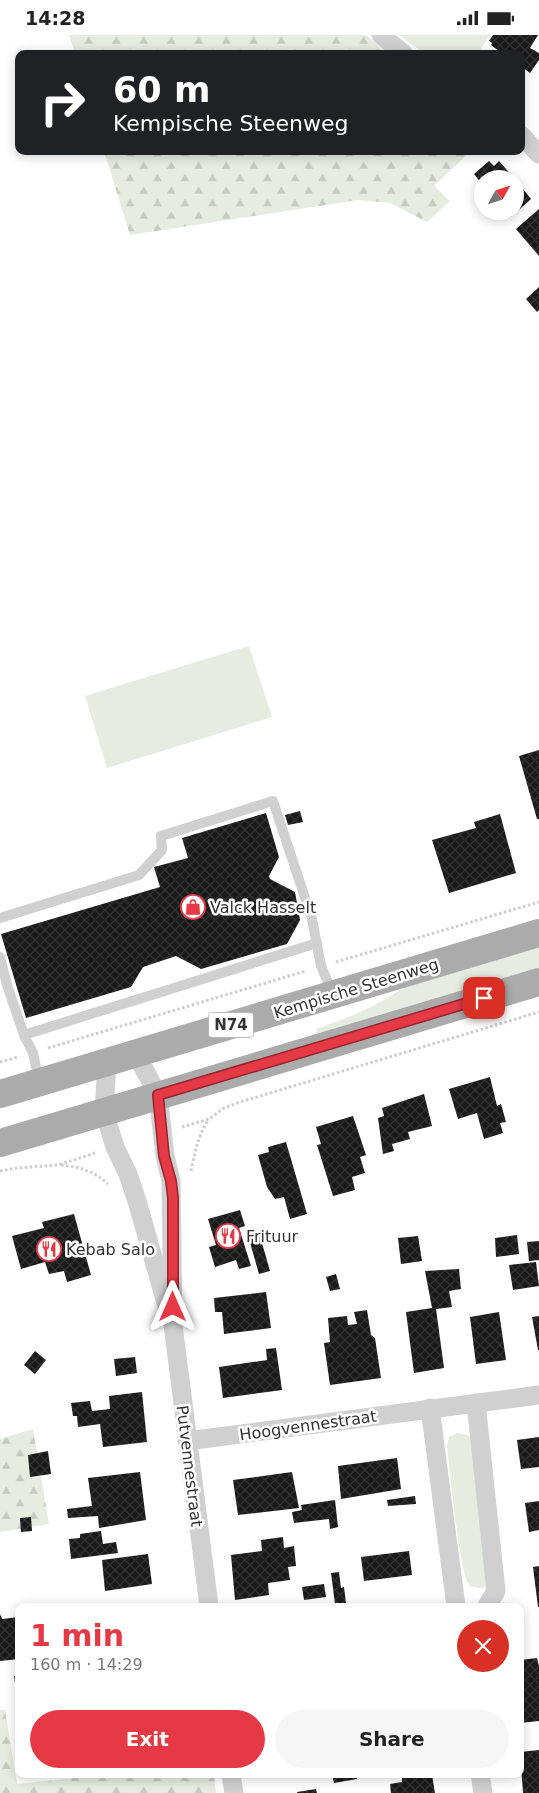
<!DOCTYPE html>
<meta charset="utf-8">
<style>
body{margin:0;font-family:"DejaVu Sans",sans-serif;background:#f6f6f6;color:#222;height:100vh;display:flex;flex-direction:column;font-size:19px;white-space:nowrap}
*{box-sizing:border-box;margin:0}
p{font-size:16px;color:#767676}
.icon{flex:none;width:28px;height:28px;fill:none;stroke:currentColor;stroke-width:2;stroke-linecap:round;stroke-linejoin:round}
.map{position:relative;flex:1;overflow:hidden}
.sheet{position:absolute;left:15px;top:1568px;width:509px;height:175px;display:flex;flex-direction:column;background:#fff;border-radius:10px;box-shadow:0 2px 12px #0003}
.sheet>*{flex:none}
.guide{position:absolute;left:15px;top:15px;width:510px;height:105px;border-radius:10px;box-shadow:0 2px 12px #0003;background:#202124;color:#fff;overflow:hidden}
.needle{width:32px;rotate:50deg}
.tools{position:absolute;left:474px;top:135px;display:grid;gap:10px}
.tools a{display:grid;place-items:center;width:50px;height:50px;border-radius:50%;background:#fff;box-shadow:0 2px 12px #0003;font-size:25px}
.pin{position:absolute;display:grid;place-items:center;width:42px;height:42px;color:#fff;margin:-21px;border-radius:10px;box-shadow:0 2px 8px #0006}
.me{position:absolute;width:55px;margin:-28px;rotate:0deg;stroke-linejoin:round;filter:drop-shadow(0 0 4px #0008)}
.turn{display:flex;align-items:center;gap:18px;height:105px;padding:0 15px;font-size:22px}
.turn .icon{width:65px;height:65px;stroke-width:2.5}
.turn b{display:block;font-size:35px;line-height:42px}
.round{display:grid;place-items:center;flex:none;width:52px;height:52px;border-radius:26px;background:#f6f6f6}
.summary{display:flex;align-items:center;justify-content:space-between;height:85px;padding:0 15px}
h1{font-size:30px;font-weight:800;line-height:38px;color:#e63946}
.primary-button{display:flex;gap:10px;margin-top:auto;padding:10px 15px}
.primary-button a{flex:1;height:58px;border-radius:30px;background:#e63946;color:#fff;font-size:20px;font-weight:800;line-height:58px;text-align:center}
.primary-button a+a{background:#f6f6f6;color:#222}
.status{display:flex;justify-content:space-between;align-items:center;height:35px;padding:0 25px;background:#fff;direction:ltr}
.status svg{height:14px;fill:currentColor}
.map>svg:first-child{display:block}
.green{fill:#e6ecdf}
.forest{fill:url(#forest-firs)}
.building{fill:url(#building-cross-hatch)}
.lines{fill:none;stroke-linecap:round;stroke-linejoin:round}
.path{stroke:#cdcdcd;stroke-width:3;stroke-dasharray:2.5 2.5;stroke-linecap:butt}
.lane{stroke:#d0d0d0;stroke-width:10}
.street{stroke:#d0d0d0;stroke-width:19}
.primary{stroke:#ababab;stroke-width:28}
.route-casing{stroke:#96252e;stroke-width:12}
.route{stroke:#e63946;stroke-width:9}
.labels{text-anchor:middle;stroke-width:5;stroke-linejoin:round;paint-order:stroke}
.shield{fill:#fff;stroke:#707070;stroke-width:1}
.shield-label{font-size:15px;font-weight:bold;fill:#333}
.poi-label{font-size:16px;fill:#333;stroke:#fff;text-anchor:start}
.street-label{font-size:16px;fill:#333;stroke:#fff}
</style>
<div class="status"><b>14:28</b><svg viewBox="0 0 49 12"><path d="M0 12V9h3v3zM5 12V6h3v6zM10 12V3h3v9zM15 12V0h3v12zM26 1h20v11H26zM47 4h2v5h-2z"/></svg></div>
<div class="map">
<svg width="539" height="1758" viewBox="0 0 539 1758">
<defs>
<pattern id="forest-firs" width="22" height="20" patternUnits="userSpaceOnUse" patternTransform="scale(1.25)"><rect width="22" height="20" fill="#e6ecdf"/><path d="M5 1l3.5 6h-7zM16 11l3.5 6h-7z" fill="#c6cbc0"/></pattern>
<pattern id="building-cross-hatch" width="8" height="8" patternUnits="userSpaceOnUse" patternTransform="scale(1.25)"><rect width="8" height="8" fill="#1a1a1a"/><path d="M0 0l8 8M0 8l8-8" fill="none" stroke="#333"/></pattern>
</defs>
<rect width="100%" height="100%" fill="#fff"/>
<g class="green">
<path d="M399,0H490L477,19H425Z"/>
<path d="M249,611L272,682L107,733L85,661Z"/>
<path d="M539,911V937L318,1001L316,994C348,983 381,970 408,949Z"/>
<path d="M457,1398L468,1400L472,1405L487,1551C480,1553 474,1555 469,1549C459,1537 450,1434 447,1412L449,1402Z"/>
</g>
<g class="forest">
<path d="M69,0H366L388,19H75Z"/>
<path d="M104,116H471L434,151L450,166L427,187L390,168L358,165L130,200Z"/>
<path d="M33,1394L49,1489L0,1497V1404Z"/>
<path d="M0,1675H5L17,1749L115,1739H214L216,1758H0Z"/>
</g>
<g class="building">
<path d="M493,0H538L530,13L539,18V25L530,38L521,31V19H503L491,10L492,8L489,6Z"/>
<path d="M489,126L494,131L499,126L515,144H482V149L474,139Z"/>
<path d="M515,144L531,164L511,182L506,176H515Z"/>
<path d="M539,174V221L516,194Z"/>
<path d="M539,252V275L537,277L526,264Z"/>
<path d="M539,715V784H537L519,721Z"/>
<path d="M300,776L303,787L288,790L285,780Z"/>
<path d="M266,778L279,822L269,841L270,844L295,857L300,885L287,909L201,934L176,921L143,932L131,952L26,983L1,899L160,852L154,832L188,823L182,803Z"/>
<path d="M500,779L516,838L449,858L432,805L476,793L474,787Z"/>
<path d="M490,1042L497,1071L501,1069L506,1087L500,1088L503,1098L484,1104L477,1078L458,1084L449,1054Z"/>
<path d="M424,1059L432,1091L408,1097L410,1104L392,1109L394,1116L383,1119L378,1083L384,1081L382,1073Z"/>
<path d="M353,1081L366,1120L360,1122L365,1138L352,1142L355,1155L333,1161L317,1110L321,1109L316,1092Z"/>
<path d="M286,1107L307,1179L290,1184L284,1162L275,1164L267,1152L258,1120L269,1117L268,1112Z"/>
<path d="M240,1175L245,1191L239,1193L251,1231L239,1234L236,1225L215,1232L209,1212L216,1210L208,1184Z"/>
<path d="M74,1179L91,1240L67,1247L64,1236L49,1239L45,1227L21,1234L12,1201L44,1193L42,1187Z"/>
<path d="M517,1200L519,1219L496,1222L495,1203Z"/>
<path d="M260,1201L270,1236L259,1239L249,1204Z"/>
<path d="M418,1201L422,1226L401,1229L398,1203Z"/>
<path d="M539,1206V1225L529,1226L527,1207Z"/>
<path d="M536,1227L539,1251L513,1255L509,1230Z"/>
<path d="M459,1234L461,1254L449,1256L452,1272L436,1274L444,1333L414,1338L406,1277L432,1273L425,1236Z"/>
<path d="M336,1239L340,1254L330,1256L326,1242Z"/>
<path d="M266,1257L271,1293L224,1299L222,1277H215L214,1263Z"/>
<path d="M367,1275L371,1300L375,1303L381,1343L330,1350L324,1308L330,1307L328,1283L347,1281L348,1290L357,1289L354,1277Z"/>
<path d="M499,1277L506,1325L476,1329L470,1282Z"/>
<path d="M539,1281V1315H538L532,1282Z"/>
<path d="M276,1313L282,1355L223,1363L219,1332L267,1325L266,1314Z"/>
<path d="M35,1316L46,1325L35,1339L24,1330Z"/>
<path d="M135,1322L137,1338L116,1341L114,1324Z"/>
<path d="M142,1357L147,1407L103,1412L100,1389L78,1392L77,1381H73L71,1368L90,1366L92,1376L110,1374L109,1361Z"/>
<path d="M539,1402V1432L521,1434L517,1405Z"/>
<path d="M48,1416L51,1439L30,1442L28,1420Z"/>
<path d="M397,1423L401,1454L341,1464L338,1431Z"/>
<path d="M140,1437L146,1485L99,1493L98,1481L68,1483L67,1474L92,1471L88,1443Z"/>
<path d="M292,1437L299,1473L238,1480L233,1445Z"/>
<path d="M415,1461L416,1469L388,1471L387,1465Z"/>
<path d="M335,1465L338,1492L330,1494L329,1484L294,1488L292,1477L302,1475L301,1470Z"/>
<path d="M539,1466V1495L529,1497L525,1468Z"/>
<path d="M31,1482L32,1496L21,1497L20,1483Z"/>
<path d="M101,1496L103,1509L116,1507L118,1518L71,1524L69,1504L80,1503V1499Z"/>
<path d="M283,1502L284,1513L294,1511L296,1531L288,1532L290,1545L268,1548L269,1560L235,1565L231,1520L262,1516L261,1505Z"/>
<path d="M409,1516L412,1540L364,1546L361,1522Z"/>
<path d="M148,1519L152,1549L105,1556L102,1525Z"/>
<path d="M539,1531V1572H538L533,1532Z"/>
<path d="M339,1537L341,1553L344,1552L346,1568L335,1569L331,1538Z"/>
<path d="M324,1549L326,1562L304,1565L302,1552Z"/>
<path d="M0,1579L2,1584L19,1582V1624L0,1626Z"/>
<path d="M537,1623L539,1631V1686L520,1688V1625Z"/>
<path d="M14,1641H19V1660H17Z"/>
<path d="M539,1715V1758H523L520,1717Z"/>
<path d="M332,1739H356L357,1744L334,1748Z"/>
<path d="M432,1740L435,1758H391L390,1749L402,1747V1743Z"/>
<path d="M316,1754L317,1758H297V1757Z"/>
</g>
<g class="lines">
<g class="path">
<path d="M336,927L539,867"/>
<path d="M48,1013L306,936"/>
<path d="M0,1027L18,1022"/>
<path d="M182,1092L209,1084L224,1073L240,1067L539,977"/>
<path d="M61,1130C80,1132 94,1136 108,1149"/>
<path d="M0,1136L17,1133L58,1130L95,1118"/>
<path d="M191,1136C195,1117 198,1100 209,1084"/>
</g>
<g class="lane">
<path d="M0,883L139,840L162,815L161,801L273,766L312,884L321,931L333,959"/>
<path d="M0,922L7,950L24,1000L317,908"/>
<path d="M24,1000L33,1018L39,1046"/>
</g>
<g class="street">
<path d="M381,0L404,19"/>
<path d="M521,100L539,119"/>
<path d="M136,1019L158,1060L165,1121L171,1146L173,1290L209,1571"/>
<path d="M107,1027L104,1077L115,1112L128,1139L137,1166L166,1268"/>
<path d="M476,1368L496,1556L487,1571"/>
<path d="M430,1373L456,1571"/>
<path d="M187,1406L539,1360"/>
<path d="M231,1739L234,1758"/>
<path d="M480,1739L483,1758"/>
</g>
<g class="primary">
<path d="M0,1059L539,898"/>
<path d="M0,1108L539,947"/>
</g>
</g>
<g class="lines">
<defs>
<path id="route" d="M173,1272V1163L171,1146L164,1121L158,1060L484,963"/>
</defs>
<use href="#route" class="route-casing"/>
<use href="#route" class="route"/>
</g>
<defs>
<symbol id="shop-ring" viewBox="-11 -11 22 22"><circle r="9.5" fill="#fff" stroke="#e63946" stroke-width="1.5"/><path d="M-5-2.5h2.3a2.7 3.5 0 0 1 5.4 0H5L5.5 6h-11ZM-1.5-2.5h3a1.5 2.3 0 0 0-3 0Z" fill="#e63946"/></symbol>
<symbol id="restaurant-ring" viewBox="-11 -11 22 22"><circle r="9.5" fill="#fff" stroke="#e63946" stroke-width="1.5"/><path d="M-5-6h1v4h1v-4h1v4h1v-4h1v5L-1.5 .5V6h-2V.5L-5-1ZM5-6V6H3V1.5H1.5Q1.5-4 5-6Z" fill="#e63946"/></symbol>
</defs>
<g fill-rule="evenodd">
<use href="#shop-ring" x="179" y="858" width="28" height="28"/>
<use href="#restaurant-ring" x="214" y="1187" width="28" height="28"/>
<use href="#restaurant-ring" x="35" y="1200" width="28" height="28"/>
</g>
<g class="labels">
<rect class="shield" x="208.5" y="977.5" width="45" height="25" rx="4"/>
<g class="shield-label">
<text x="231" y="995">N74</text>
</g>
<g class="poi-label">
<text x="210" y="878">Valck Hasselt</text>
<text x="246" y="1207">Frituur</text>
<text x="66" y="1220">Kebab Salo</text>
</g>
<g class="street-label">
<text transform="translate(356 953) rotate(-17)" y="6">Kempische Steenweg</text>
<text transform="translate(308 1390) rotate(-8)" y="6">Hoogvennestraat</text>
<text transform="translate(190 1431) rotate(83)" y="6">Putvennestraat</text>
</g>
</g>
</svg>
<div class="tools">
<a><svg class="needle" viewBox="-14 -14 28 28"><path d="M0-13l5 13h-10z" fill="#e53935"/><path d="M0 13l5-13h-10z" fill="#767676"/></svg></a>
</div>
<div class="pin" style="left:484px;top:963px;background:#d93025"><svg class="icon" aria-label="arrive" viewBox="0 0 24 24"><path d="M6 21V4h12l-3 4 3 4H6"/></svg></div>
<svg class="me" style="left:173px;top:1272px" viewBox="-20 -20 40 40"><path d="M0-17L14 15 0 8-14 15z" fill="#e63946" stroke="#fff" stroke-width="4"/></svg>
<div class="guide">
<div class="turn"><svg class="icon" aria-label="right" viewBox="0 0 24 24"><path d="M7 20v-9h11M14 6l5 5-5 5"/></svg><div><b>60 m</b>Kempische Steenweg</div></div>
</div>
<section class="sheet">
<div class="summary"><div><h1>1 min</h1><p>160 m · 14:29</p></div><a class="round" style="background:#d93025;color:#fff"><svg class="icon" aria-label="close" viewBox="0 0 24 24"><path d="M6 6l12 12M18 6L6 18"/></svg></a></div>
<div class="primary-button"><a>Exit</a><a>Share</a></div>
</section>
</div>
